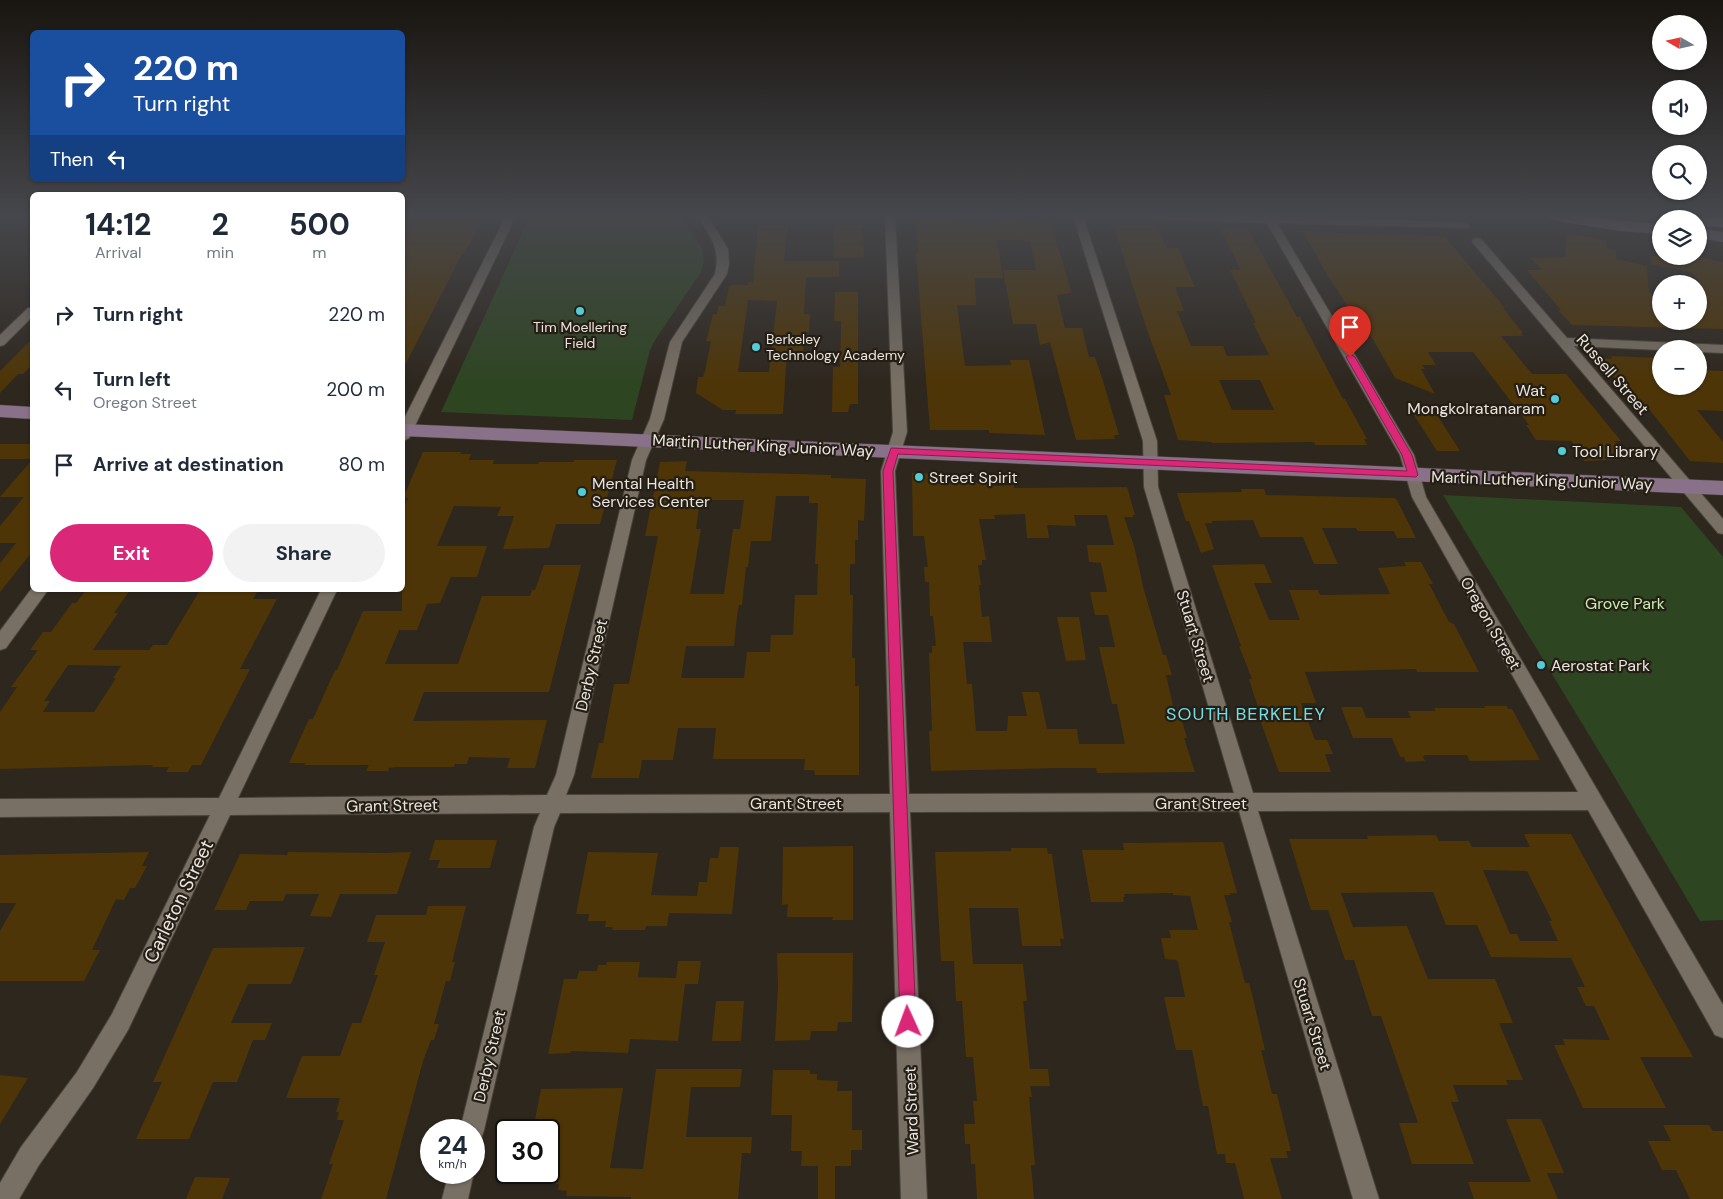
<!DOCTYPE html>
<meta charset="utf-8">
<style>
body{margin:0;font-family:"DM Sans",sans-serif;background:#f2f2f3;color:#1f2937;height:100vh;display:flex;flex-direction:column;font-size:19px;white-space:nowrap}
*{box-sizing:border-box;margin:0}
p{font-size:16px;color:#747a83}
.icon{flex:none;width:28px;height:28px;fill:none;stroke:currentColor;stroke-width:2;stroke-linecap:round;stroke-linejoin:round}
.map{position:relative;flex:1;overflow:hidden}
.panel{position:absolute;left:30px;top:192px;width:375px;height:400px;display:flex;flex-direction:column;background:#fff;border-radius:8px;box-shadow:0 1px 4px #0004}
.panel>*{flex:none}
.banner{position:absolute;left:30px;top:30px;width:375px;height:152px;border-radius:8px;box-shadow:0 1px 4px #0004;background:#1a4fa0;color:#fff;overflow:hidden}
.needle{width:32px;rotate:279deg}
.tools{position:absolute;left:1652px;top:15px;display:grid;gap:10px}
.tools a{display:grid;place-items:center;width:55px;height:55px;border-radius:50%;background:#fff;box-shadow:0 1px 4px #0004;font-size:25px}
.speed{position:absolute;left:420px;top:1119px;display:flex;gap:10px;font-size:25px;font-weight:700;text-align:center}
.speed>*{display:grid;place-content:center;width:65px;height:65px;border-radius:50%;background:#fff;box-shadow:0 1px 4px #0004;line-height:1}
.speed small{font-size:12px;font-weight:400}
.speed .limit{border:2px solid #111;border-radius:8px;background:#fff;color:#111}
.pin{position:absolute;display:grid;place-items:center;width:42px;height:42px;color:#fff;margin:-51px -21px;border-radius:50% 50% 50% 0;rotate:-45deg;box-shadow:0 0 5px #0007}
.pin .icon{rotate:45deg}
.me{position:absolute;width:55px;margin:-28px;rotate:358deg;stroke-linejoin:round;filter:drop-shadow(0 0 4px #0008)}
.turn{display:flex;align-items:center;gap:18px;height:105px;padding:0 20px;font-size:22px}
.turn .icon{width:65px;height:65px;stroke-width:2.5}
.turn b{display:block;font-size:35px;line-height:42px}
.then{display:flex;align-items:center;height:48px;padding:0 20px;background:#0003;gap:10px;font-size:19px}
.eta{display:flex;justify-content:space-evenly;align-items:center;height:85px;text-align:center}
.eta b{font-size:30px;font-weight:700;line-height:35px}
.primary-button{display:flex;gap:10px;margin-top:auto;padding:10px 20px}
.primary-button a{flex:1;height:58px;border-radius:30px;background:#db2777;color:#fff;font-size:20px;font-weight:700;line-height:58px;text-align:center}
.primary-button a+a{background:#f2f2f3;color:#1f2937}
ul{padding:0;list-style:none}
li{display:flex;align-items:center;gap:15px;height:75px;padding:0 20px}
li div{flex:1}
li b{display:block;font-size:19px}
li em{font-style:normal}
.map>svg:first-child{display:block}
.green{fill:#2e4522}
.building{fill:#4e3507;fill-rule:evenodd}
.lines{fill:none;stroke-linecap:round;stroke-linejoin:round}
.street-casing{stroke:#49433b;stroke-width:2}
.secondary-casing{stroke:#49433b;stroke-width:1}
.primary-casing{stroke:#49433b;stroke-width:2}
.street{fill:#787065;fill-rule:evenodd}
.secondary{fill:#897289;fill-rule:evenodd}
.primary{fill:#9a74ad;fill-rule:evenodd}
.route{fill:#db2777;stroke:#8e194d}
.poi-dot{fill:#52ccd6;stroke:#241e14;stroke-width:2}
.labels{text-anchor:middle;stroke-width:4.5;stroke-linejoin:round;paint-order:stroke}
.far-poi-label{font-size:14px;fill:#eae5df;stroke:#241e14}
.street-label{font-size:16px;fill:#eae5df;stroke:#241e14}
.poi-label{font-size:16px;fill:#eae5df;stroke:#241e14;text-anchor:start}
.park-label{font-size:16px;fill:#c4f1af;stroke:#241e14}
.neighbourhood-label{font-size:18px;letter-spacing:1px;fill:#72dee8;stroke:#241e14}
.near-street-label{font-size:19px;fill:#eae5df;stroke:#241e14}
</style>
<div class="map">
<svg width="1723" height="1199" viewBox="0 0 1723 1199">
<rect width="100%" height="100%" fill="#2e271e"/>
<g class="green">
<path d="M530,216H684C690,239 711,245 701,272L655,340L650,350L632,420L441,412Z"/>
<path d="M1576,216H1645L1661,219V225L1609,221Z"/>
<path d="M1443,495L1681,507L1723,557V920L1700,921L1611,771Z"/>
</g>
<g class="building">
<path d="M402,216L483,218L464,254H462L402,371Z"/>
<path d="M916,219L948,220V222H952L1000,223V219L1052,222L1057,246L1062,259L1071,293L1057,295L1065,328H1082L1089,357H1095L1104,384L1119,435H1114L1115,439L1076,440L1050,342L1040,345L1036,324H1013L1003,270H1036L1030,241L997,240L1003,278H975L976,305H957L965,366L1011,365L1010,360H1029L1045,435L989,433V430H930L916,254H918Z"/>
<path d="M1113,224L1157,225L1167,248H1178L1195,287H1175L1184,311H1177L1191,346H1223L1227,356L1269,355L1253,323H1256L1230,270H1241L1221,229H1248L1297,317H1300L1343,399H1345L1367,439H1364L1367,445H1315L1314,442L1212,443L1211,442L1178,440L1164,395H1171L1147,330ZM1219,380H1260L1274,410H1232Z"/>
<path d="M758,225H788L784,261H839V277H806L804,314H810L809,332H804L803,352H787L783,414H735L736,410H723L696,393L698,377H703L705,371L711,341H706L713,314H717L718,306H725L729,287H731V285H748V282H753ZM748,300L777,301L769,372H738Z"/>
<path d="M862,225L864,258H834V226Z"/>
<path d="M1303,232L1444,236L1505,308H1503L1523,333H1521L1523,336H1501L1532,374H1566L1621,441H1614L1629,459L1584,461L1571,441L1536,440L1526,425H1529L1473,352H1428L1436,365H1422L1425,369H1421L1435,394L1395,378L1363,322H1361L1357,316H1354L1328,276Z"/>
<path d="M1566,233L1606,241L1607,249L1616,250V259L1647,266L1649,291L1661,306V321H1699V280L1691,272L1651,264L1652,256H1694L1723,262V329L1572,325L1558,310H1561L1527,270H1542L1531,258L1565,257Z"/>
<path d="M835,292H858V404H850L848,412H832L833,367H840L841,335V321H834Z"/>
<path d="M32,339V365L23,374H18L0,393V371Z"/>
<path d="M1611,356L1661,358V389L1699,390V370L1723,371V411L1697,410L1723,442V463L1690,461L1646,405H1641L1628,387H1622L1600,358L1612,359Z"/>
<path d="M1409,407H1432L1460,451H1437Z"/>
<rect x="0" y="444" width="32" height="15"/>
<path d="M423,452H461L460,454H471L469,460H494L493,464H538L539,462H574V460H617L600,524H556L549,548L503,549L514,516H497L501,507L454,506L437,546H487L477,577H451L440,603L427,604L417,630H399L385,664H458L482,596H530L532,590H535L544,565H581L549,692H424L413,721L547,720L535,768H507L510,758L469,757L467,764H455L454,767H396L389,768L388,771H366L369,765H304L306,763H289L309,719H313L335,670H337L363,611H402V509L408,498H403Z"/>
<path d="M32,460V552L0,592V563L16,543H0V526L24,497H0Z"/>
<path d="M687,461L685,471L831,475V478L866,479L864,521L858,520V540H855V564H850V595H853L852,658H855V686H859V775H815L814,770H804L805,759H713L716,728H678L673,760H642L639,778H591L599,743H603L614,684H629L658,536H645L660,462ZM776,496H809V503H818L815,564H818L817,595H795L793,635H771L770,652H747L744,678H681L686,646H734L737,616L739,605H742L746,567H748L751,541H771ZM700,500H744L740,529H733L724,594H690L701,529H696Z"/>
<path d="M912,473L944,474V483H991V486L1014,485V488L1127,487L1135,515H1133V517H1124L1134,546L1144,590L1163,655H1166L1172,675H1166L1175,714H1180L1187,738H1184L1195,772L1097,773L1096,768H1055L931,771L929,731H932L929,653H932V646H936L933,616H930L929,582H925L924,567H928L924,536H913ZM1025,514L1027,538H1049L1047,525L1076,526L1074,515H1107L1114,545H1087L1089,562L1101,563L1107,592H1090L1095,615H1108L1115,647H1099L1112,704H1117L1125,744H1079L1077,729H1047L1039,692H1022L1027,716H1008L1007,731H976L972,684H967L963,642H992L989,616L982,617L979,585H981L978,565H982V560H986L979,519H995L994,515Z"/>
<path d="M1241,489H1264L1266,495L1394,498L1397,500L1416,538H1397L1394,531H1358L1356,528H1322L1338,564H1314L1303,537H1260L1253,520L1212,521V523H1205L1214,549L1201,553L1189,521H1186L1177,493L1242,492Z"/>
<path d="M1404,562H1421L1433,584H1429L1449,622L1454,624L1479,672H1417L1416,669L1305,672L1316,703H1301L1315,740H1327L1333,754H1325L1331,772H1279L1259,717H1261L1249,679H1252L1239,646H1241L1212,565L1264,564L1272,583H1254L1269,620H1300L1289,590H1318L1320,595L1390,594L1378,568L1406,566Z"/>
<path d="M86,590H130L114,613H118L93,650H149L153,645H167L200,590H258L253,599H277L240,669H250L201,765H192L188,772H166L169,767H152L153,765L0,769V712L17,687H11L38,650H30L43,632H51L72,603H76ZM68,665L121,666L113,678H116L94,712H43L50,701H44Z"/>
<path d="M1057,617H1079L1086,660L1066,661Z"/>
<path d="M1484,706H1507L1508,709H1512L1540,760L1470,761L1467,755H1425L1423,757L1425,761L1406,762L1404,757H1400L1392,738H1353L1341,707H1362L1366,718H1411L1408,711H1436L1434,708H1485Z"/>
<path d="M1524,834H1571L1693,1057H1640L1666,1108H1583L1554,1045H1565L1563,1039L1610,1040L1594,1006H1586L1577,987H1585L1571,958L1491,957L1477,925H1446L1433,892L1341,893L1353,927L1407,926L1428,979H1495L1513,1023H1499L1523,1080H1506L1508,1085H1453L1459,1102H1451L1474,1164H1412L1399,1123H1418L1381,1016H1372L1354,960H1345L1328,910H1311L1289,839H1368L1367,836L1436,835L1439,841H1469L1472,847H1530ZM1483,870L1527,871L1552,921H1549L1558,941H1520L1517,934H1510Z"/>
<path d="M435,840H497L490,868H437L440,860H429Z"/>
<path d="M1223,842L1237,893H1229L1231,895H1224L1232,922H1229L1245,983H1249L1253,998L1265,1050H1261L1272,1094H1277L1291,1151H1286L1288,1158H1270L1282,1199H1244L1235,1163H1226L1225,1154H1217L1208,1106H1203L1192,1050H1176L1164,997H1185L1178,962L1176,960L1165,959L1161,938H1171L1169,930H1198L1190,896L1173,895V893L1124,894L1125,897H1123L1124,902H1091L1082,850H1124L1123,843Z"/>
<path d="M853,846V920H832L833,917H787L788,904L782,905L783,847Z"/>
<path d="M720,847H739L732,914L669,913L667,926H646L645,930H612L613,927H605L606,921H588L589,914H576L588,852L658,853L651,895L697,896L699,882H707L710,858H718Z"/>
<path d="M1011,848H1047L1048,854H1052L1064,939H1060L1061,946H1022L1018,908H969L973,964H1023L1027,1001H1023L1030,1069H1048L1050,1086H1030L1032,1097H1029L1035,1165H1031L1034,1199H977L975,1164H971L970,1144H965L964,1124H975L973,1101H977L973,1057H966L962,1001H956L954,961H941L935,852L1011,851Z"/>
<path d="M149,852L142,866H147L135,888H130L124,900L116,899L92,950H100L84,981H0V931L16,903H0V855Z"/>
<path d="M288,852L383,853L411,852L397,894H340L331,917L310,916L319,894H286L283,901H250L246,910H214L240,854L287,855Z"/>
<path d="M428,906H466L452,962H455L450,981H446L434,1024H439L434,1040H431L423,1061L386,1199H321L333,1164H329L344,1120H337L339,1112H336L340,1098H286L302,1056H340L352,1023H361L378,975H374L385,942H367L376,915H426Z"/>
<path d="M305,947L291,984H248L231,1023H272L265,1040H253L237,1082H213L189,1139H136L162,1082H153L213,948Z"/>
<path d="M777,953H853L852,1022H838L837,1031H811L810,1040L775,1041L778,986Z"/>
<path d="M678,961H701L698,984H685L678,1041L630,1039L628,1053L571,1051L570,1053L548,1054L564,979H577L579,971H597L598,965H606L607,962H640L638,977L676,978Z"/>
<path d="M716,1001H744L741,1041H712Z"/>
<path d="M656,1069H742L740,1087H691L686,1137H752L751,1153H742L738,1199H631V1197L566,1196L567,1191L558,1190L559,1184H549V1130H533L541,1089L623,1088L610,1168L643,1169Z"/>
<path d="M773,1070H810V1074H817V1080L838,1081L837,1091H852V1130H862V1150H851V1166H835V1199H818V1166H801L802,1151H791L792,1115H771Z"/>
<path d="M0,1075L28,1078L0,1124Z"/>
<path d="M1506,1119H1541L1564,1173H1547L1558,1199H1474L1468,1182H1531Z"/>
<path d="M1663,1125H1709L1713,1131H1723V1199H1690L1676,1170H1662L1648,1141H1671Z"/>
<path d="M195,1177L230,1178L222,1199H186Z"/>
</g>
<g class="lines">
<defs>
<g id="street">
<path d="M506,216H516L409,438L402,442V423Z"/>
<path d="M698,216H708L728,249L729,264L727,274L682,342L664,419L646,460L574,775L566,795L890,794L881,471L893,432L885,216H895L907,432L895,471L909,794L1234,793L1144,487L1143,441L1073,216H1083L1157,441L1158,487L1253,793L1578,792L1412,497L1400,455L1267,223L1154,219L1149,216H1273L1465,223L1470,226L1469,228L1277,223L1414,455L1426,497L1723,1005V1038L1715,1035L1588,810L1258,811L1379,1199H1353L1239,811L910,812L927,1199H901L890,812L560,813L554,827L484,1130L481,1139L474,1141V1130H460L534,827L540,813L230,815L128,1030L93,1088L39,1165L19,1199H0V1183L21,1147L77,1072L112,1014L210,815L0,817V799L219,798L321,590H337L238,798L547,795L556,775L632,460L650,419L670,342L715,274C721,247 710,238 698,216Z"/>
<path d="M1477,238L1481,239L1567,338L1723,345V353L1699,352V349L1661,350L1574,346L1723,519V534L1718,533L1473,243L1472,241L1473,239Z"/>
<path d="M28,308H32V317L4,345L0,346V335Z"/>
<path d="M32,588V590H48L6,648L0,650V631Z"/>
<path d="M474,1170V1172L468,1199H442L449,1172H474Z"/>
</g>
<g id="secondary">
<path d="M1549,216C1587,214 1624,222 1661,224V234L1621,231L1557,221L1552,219Z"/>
<path d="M1660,216H1690L1692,219H1662Z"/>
<path d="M1699,228L1723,232V242L1699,238Z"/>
<path d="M0,405L32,407V419L0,417Z"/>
<path d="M402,424L1723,481V495L402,436Z"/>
</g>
<path id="primary" d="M1703,217H1723V227L1699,226V219H1697Z"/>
</defs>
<use href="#street" class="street-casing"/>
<use href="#secondary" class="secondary-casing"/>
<use href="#primary" class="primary-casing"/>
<use href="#street" class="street"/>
<use href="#secondary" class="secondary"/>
<use href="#primary" class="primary"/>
</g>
<linearGradient id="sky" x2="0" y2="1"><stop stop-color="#191510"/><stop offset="0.56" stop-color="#46474c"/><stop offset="1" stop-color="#46474c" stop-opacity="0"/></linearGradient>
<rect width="1723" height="384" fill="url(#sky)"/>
<path class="route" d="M1350,354L1355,357L1412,455L1418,475L1416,477L898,454L893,471L916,1022L914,1027L908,1030L903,1027L900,1022L883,471L891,448L1407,471L1402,455L1346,357Z"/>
<g class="poi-dot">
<circle cx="580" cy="311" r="5"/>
<circle cx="756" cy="347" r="5"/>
<circle cx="1555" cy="399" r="5"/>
<circle cx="1562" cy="451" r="5"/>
<circle cx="919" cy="477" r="5"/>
<circle cx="582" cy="492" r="5"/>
<circle cx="1541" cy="665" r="5"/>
</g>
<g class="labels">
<g class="far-poi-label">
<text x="580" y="332">Tim Moellering<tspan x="580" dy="16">Field</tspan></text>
<text x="766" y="344" text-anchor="start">Berkeley<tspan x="766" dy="16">Technology Academy</tspan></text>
</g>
<g class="street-label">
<text transform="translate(1613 374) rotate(49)" y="6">Russell Street</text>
<text transform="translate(763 445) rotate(3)" y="6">Martin Luther King Junior Way</text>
<text transform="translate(1542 480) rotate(2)" y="6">Martin Luther King Junior Way</text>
<text transform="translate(1491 623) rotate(60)" y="6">Oregon Street</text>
<text transform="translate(1196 636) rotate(73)" y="6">Stuart Street</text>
<text transform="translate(591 665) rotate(-77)" y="6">Derby Street</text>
<text x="796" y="809">Grant Street</text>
<text x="1201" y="809">Grant Street</text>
<text transform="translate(392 805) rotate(-1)" y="6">Grant Street</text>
<text transform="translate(1313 1024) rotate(73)" y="6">Stuart Street</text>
<text transform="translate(489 1056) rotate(-77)" y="6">Derby Street</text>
<text transform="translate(911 1111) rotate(-92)" y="6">Ward Street</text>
</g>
<g class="poi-label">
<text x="1545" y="396" text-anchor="end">Wat<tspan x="1545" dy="18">Mongkolratanaram</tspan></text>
<text x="1572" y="457">Tool Library</text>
<text x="929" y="483">Street Spirit</text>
<text x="592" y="489">Mental Health<tspan x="592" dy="18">Services Center</tspan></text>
<text x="1551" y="671">Aerostat Park</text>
</g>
<g class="park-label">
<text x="1625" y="609">Grove Park</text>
</g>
<g class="neighbourhood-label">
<text x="1246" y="720">SOUTH BERKELEY</text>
</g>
<g class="near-street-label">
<text transform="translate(178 901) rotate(-64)" y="7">Carleton Street</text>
</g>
</g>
</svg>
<div class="tools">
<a><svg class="needle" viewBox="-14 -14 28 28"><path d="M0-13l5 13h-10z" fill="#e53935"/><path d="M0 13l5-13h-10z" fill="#747a83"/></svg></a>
<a><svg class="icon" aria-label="sound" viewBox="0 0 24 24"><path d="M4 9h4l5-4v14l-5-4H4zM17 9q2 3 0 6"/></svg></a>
<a><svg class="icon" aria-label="search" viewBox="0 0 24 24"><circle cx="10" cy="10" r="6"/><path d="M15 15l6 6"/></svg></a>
<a><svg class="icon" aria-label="layers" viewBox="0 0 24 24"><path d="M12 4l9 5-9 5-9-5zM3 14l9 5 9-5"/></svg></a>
<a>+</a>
<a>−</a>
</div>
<div class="speed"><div>24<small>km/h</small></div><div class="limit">30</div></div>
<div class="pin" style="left:1350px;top:357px;background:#d93025"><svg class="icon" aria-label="arrive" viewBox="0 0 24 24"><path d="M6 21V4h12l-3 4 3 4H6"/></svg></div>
<svg class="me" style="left:908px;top:1022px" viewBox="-20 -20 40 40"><circle r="19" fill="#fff"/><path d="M0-13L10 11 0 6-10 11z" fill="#db2777"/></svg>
<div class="banner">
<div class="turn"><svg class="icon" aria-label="right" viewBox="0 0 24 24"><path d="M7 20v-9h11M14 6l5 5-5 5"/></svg><div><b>220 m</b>Turn right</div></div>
<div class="then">Then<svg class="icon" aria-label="left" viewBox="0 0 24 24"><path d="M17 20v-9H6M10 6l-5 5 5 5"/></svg></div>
</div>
<section class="panel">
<div class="eta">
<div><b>14:12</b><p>Arrival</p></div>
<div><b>2</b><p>min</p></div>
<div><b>500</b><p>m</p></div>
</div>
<ul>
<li><svg class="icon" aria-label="right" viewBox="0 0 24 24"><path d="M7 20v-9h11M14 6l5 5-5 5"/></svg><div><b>Turn right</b></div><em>220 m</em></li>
<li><svg class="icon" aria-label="left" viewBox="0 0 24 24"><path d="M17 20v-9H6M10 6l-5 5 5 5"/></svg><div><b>Turn left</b><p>Oregon Street</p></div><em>200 m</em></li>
<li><svg class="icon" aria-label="arrive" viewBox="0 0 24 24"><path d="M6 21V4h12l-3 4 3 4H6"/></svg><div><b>Arrive at destination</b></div><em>80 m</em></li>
</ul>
<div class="primary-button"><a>Exit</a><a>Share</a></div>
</section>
</div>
